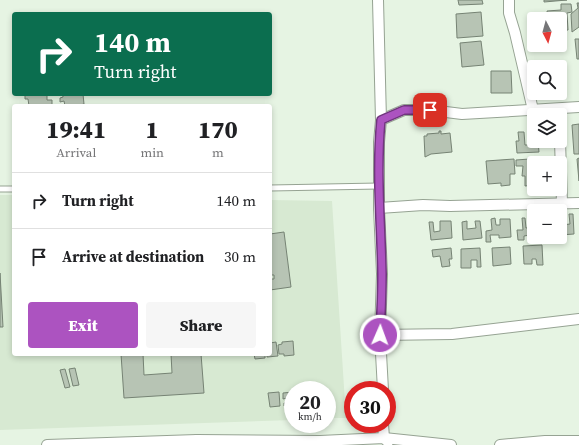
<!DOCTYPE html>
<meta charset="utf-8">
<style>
body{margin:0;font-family:"Source Serif 4",serif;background:#f6f6f6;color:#202124;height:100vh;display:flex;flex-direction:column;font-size:15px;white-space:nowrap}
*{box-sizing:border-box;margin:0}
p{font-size:13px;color:#757577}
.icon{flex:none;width:22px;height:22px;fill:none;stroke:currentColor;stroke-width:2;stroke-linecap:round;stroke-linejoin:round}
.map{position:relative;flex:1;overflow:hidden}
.side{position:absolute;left:12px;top:104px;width:260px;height:252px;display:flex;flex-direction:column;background:#fff;border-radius:4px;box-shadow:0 2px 6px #0003}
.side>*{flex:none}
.hud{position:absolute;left:12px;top:12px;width:260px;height:84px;border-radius:4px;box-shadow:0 2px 6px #0003;background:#0b6e4f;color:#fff;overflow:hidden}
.needle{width:26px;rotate:174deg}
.tools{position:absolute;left:527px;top:12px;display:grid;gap:8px}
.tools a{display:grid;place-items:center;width:40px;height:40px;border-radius:4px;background:#fff;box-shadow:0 2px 6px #0003;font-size:20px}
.speed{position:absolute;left:284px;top:381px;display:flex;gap:8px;font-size:20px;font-weight:700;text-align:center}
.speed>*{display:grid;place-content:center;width:52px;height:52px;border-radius:50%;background:#fff;box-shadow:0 2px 6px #0003;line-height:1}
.speed small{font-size:10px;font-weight:400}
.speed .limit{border:6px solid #d22;background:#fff;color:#111}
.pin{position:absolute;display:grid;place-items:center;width:34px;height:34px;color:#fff;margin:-17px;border-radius:8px;box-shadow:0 2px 6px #0006}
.me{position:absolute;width:44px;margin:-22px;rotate:2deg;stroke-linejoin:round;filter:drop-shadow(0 0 3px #0008)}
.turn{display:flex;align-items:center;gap:14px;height:84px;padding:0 16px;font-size:18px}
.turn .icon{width:52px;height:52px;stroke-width:2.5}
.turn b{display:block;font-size:28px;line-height:34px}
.eta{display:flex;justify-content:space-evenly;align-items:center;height:68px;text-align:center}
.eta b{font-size:24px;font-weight:800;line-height:28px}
.cta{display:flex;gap:8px;margin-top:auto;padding:8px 16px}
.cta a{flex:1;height:46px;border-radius:4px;background:#ac53c0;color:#fff;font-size:16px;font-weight:800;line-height:46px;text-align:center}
.cta a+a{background:#f6f6f6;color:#202124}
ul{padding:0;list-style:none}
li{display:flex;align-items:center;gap:12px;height:56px;padding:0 16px;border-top:1px solid #e0e0e0}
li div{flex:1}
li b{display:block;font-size:15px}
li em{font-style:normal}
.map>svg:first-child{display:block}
.built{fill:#d7e9d2}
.building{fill:#b7c4b4;stroke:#768374}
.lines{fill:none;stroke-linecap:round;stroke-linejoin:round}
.lane-casing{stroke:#96a393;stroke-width:7}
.street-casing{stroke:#96a393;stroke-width:12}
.lane{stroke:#fff;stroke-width:5}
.street{stroke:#fff;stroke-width:10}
.route-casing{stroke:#70367d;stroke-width:10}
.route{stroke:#ac53c0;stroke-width:7}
</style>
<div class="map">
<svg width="579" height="445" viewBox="0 0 579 445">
<rect width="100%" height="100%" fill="#e6f4e3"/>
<path class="built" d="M0,195H14V354H270V200L332,201L346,418H327V390H293V420L0,430Z"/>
<g class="building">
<path d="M458,0H482L483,4L459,5Z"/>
<path d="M544,0H567L544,2Z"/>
<path d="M577,3H579V27L572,32L571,14L578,8Z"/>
<path d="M561,4H571L572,12L567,13L568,30L560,31V19H548L547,11L561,10Z"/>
<path d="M481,12L483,36L457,38L456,14Z"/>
<path d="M575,39H579V59H577Z"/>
<path d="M481,41L484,65L462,67L460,43Z"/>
<path d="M491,71H511L512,93H491Z"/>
<path d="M25,94H47V100H52V106H29L28,99H25Z"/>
<path d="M63,94H83L84,104L77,106H65L64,101L60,102V98L63,97Z"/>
<path d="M579,124V154H574L572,125Z"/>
<path d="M439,131H441V134L450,133L452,152L431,154L425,157L424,136H427V134L439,133Z"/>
<path d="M518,132H524L525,145H530L529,135H534V141H538L539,152L517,153L516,141H519Z"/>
<path d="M543,158L544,163H534V185L525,186V176H522L523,166H516V160Z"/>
<path d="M579,158V181L577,159Z"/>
<path d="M514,159L515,174H510V185L501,186V183L488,184L486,161Z"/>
<path d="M560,213H561L562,225L570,224L569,214H573L574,234L560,235Z"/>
<path d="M495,218L496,225H500V219H510L511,237L499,238V235H490L491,242H486V231L492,230L491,219Z"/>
<path d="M522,218H525L526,228L533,227L532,219H534V237H542L530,238V235L524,236V240H518L517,230H523Z"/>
<path d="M440,221H451L452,238L431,240L429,222H433L434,232L440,231Z"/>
<path d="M467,221V229L476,228L475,221H480L482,238L463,240L462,222Z"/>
<path d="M284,232L291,287L270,290V279H274V275H270V234Z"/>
<path d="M542,245L543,265H537L536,259H532V264H524L523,246Z"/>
<path d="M510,247L511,264L493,266L492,248Z"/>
<path d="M451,248L452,259H449L450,266L442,267L440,256L433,257L432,250Z"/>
<path d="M480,248L481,267H477V260H471V268H461V249Z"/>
<path d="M0,273L3,327H0Z"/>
<path d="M293,341L294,355L284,356V354H279L278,345L282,344V342Z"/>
<path d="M276,342L278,356L267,357V354H270V343Z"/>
<path d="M121,354H143L144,375L172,373L171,354H201L204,393L124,398Z"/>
<path d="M254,354H265V358L255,359Z"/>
<path d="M75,368L79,385L73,386L69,369Z"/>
<path d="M65,369L70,387L65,388L60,370Z"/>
<path d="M279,392L280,406L270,407L268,393Z"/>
<path d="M293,392V405L284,406V403H287V398L283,399V393Z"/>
</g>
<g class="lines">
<defs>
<g id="lane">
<path d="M270,188L379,186"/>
<path d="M0,189H14"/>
</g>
<g id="street">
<path d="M378,0L381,120"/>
<path d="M509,0V13L515,33L533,110"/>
<path d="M560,141L562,203"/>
<path d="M379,208L423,205L450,206L579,203"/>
<path d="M380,335L452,334L579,319"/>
<path d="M383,390L380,335L382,274L379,208V142L381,120L404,110H430L462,114L579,107"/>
<path d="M383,424L384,438L388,442"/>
<path d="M197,440L320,441L384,438L451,445"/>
<path d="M47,445L197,440L198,445"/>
<path d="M500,445L545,441H579"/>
</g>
</defs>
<use href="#lane" class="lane-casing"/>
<use href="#street" class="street-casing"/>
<use href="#lane" class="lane"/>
<use href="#street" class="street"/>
</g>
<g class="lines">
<defs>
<path id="route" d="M380,335C381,315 382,294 382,274C381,222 376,171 381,120L404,110H430"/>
</defs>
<use href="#route" class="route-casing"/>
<use href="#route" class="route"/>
</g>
</svg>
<div class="tools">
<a><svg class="needle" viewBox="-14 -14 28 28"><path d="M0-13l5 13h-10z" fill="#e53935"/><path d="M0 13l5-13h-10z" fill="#757577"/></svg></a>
<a><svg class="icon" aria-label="search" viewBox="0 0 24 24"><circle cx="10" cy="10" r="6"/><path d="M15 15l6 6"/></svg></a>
<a><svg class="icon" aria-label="layers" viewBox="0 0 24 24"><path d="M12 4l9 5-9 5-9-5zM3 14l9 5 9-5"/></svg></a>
<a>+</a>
<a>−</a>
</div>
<div class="speed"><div>20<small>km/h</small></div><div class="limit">30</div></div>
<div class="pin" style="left:430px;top:110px;background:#d93025"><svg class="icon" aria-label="arrive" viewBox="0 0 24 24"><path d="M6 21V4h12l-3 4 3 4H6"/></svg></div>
<svg class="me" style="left:380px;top:335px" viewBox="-20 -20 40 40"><circle r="17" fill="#ac53c0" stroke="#fff" stroke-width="3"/><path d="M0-11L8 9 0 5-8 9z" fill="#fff"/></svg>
<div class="hud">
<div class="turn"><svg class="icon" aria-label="right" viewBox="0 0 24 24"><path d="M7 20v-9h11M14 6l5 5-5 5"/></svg><div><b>140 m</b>Turn right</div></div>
</div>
<section class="side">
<div class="eta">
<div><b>19:41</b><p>Arrival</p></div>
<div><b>1</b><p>min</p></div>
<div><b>170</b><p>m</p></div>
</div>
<ul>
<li><svg class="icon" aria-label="right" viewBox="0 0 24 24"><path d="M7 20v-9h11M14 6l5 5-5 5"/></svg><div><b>Turn right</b></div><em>140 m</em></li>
<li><svg class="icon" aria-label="arrive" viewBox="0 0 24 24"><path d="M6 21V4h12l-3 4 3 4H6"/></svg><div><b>Arrive at destination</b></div><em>30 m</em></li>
</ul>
<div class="cta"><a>Exit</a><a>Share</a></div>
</section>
</div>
